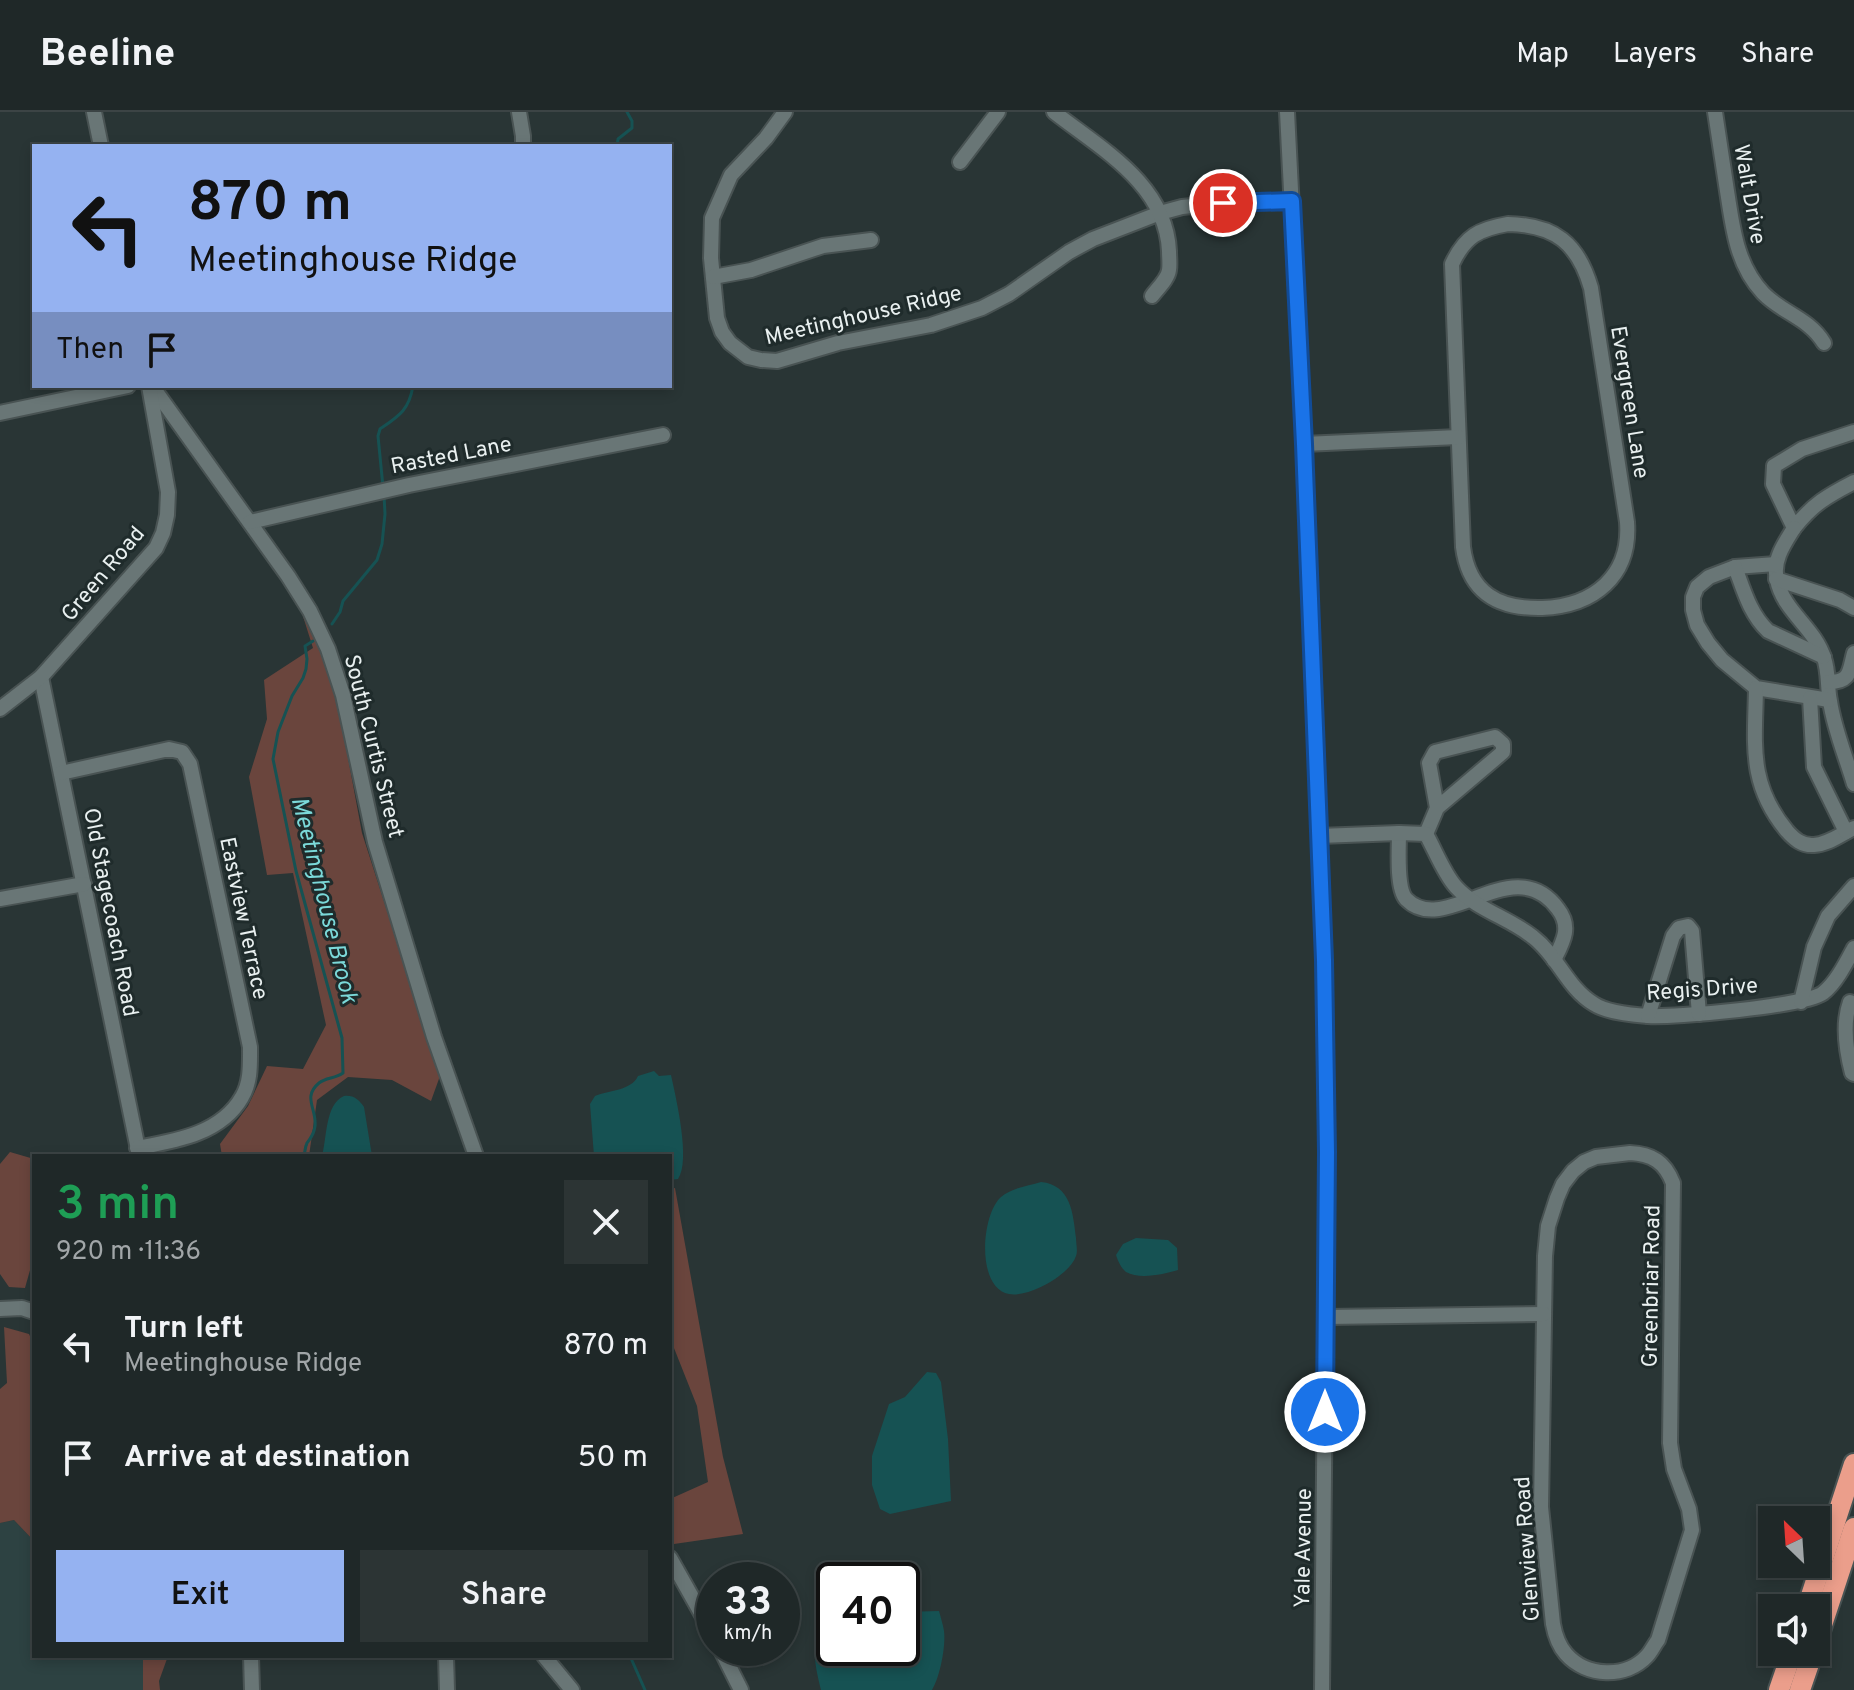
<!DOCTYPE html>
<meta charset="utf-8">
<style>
body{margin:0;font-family:Overpass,sans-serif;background:#2c3434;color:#f1f3f6;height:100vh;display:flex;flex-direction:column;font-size:30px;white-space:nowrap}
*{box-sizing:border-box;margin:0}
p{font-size:26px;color:#a1a6a8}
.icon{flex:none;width:44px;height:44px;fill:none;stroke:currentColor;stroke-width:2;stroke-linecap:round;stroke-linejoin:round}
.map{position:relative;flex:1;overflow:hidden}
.side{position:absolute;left:32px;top:1042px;width:640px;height:504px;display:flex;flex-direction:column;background:#1f2828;border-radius:0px;box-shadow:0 4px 12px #0003,0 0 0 2px #3c4445}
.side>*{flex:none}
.banner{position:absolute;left:32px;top:32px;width:640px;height:244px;border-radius:0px;box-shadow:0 4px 12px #0003,0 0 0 2px #3c4445;background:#95b2f1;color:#111;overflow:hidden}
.needle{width:52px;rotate:335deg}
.buttons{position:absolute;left:1758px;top:1394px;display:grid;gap:16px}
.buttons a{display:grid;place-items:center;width:72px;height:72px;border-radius:0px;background:#1f2828;box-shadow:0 4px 12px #0003,0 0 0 2px #3c4445;font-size:40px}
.speed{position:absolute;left:696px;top:1450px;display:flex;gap:16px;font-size:40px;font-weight:700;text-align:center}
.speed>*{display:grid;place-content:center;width:104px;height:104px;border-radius:50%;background:#1f2828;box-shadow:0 4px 12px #0003,0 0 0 2px #3c4445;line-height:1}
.speed small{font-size:20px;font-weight:400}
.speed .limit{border:4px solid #111;border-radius:12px;background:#fff;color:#111}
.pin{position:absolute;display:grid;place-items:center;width:68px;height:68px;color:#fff;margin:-34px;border:4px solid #fff;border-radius:50%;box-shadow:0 2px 8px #0007}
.me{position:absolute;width:88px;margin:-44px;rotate:0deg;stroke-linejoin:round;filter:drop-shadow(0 0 6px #0008)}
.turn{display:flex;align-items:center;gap:28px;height:168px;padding:0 24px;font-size:36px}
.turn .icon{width:104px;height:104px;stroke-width:2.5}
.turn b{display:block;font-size:56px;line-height:68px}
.then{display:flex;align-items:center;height:76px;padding:0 24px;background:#0003;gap:16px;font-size:30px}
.round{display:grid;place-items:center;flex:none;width:84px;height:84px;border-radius:0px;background:#2c3434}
.head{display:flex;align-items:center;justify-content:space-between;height:136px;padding:0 24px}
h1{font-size:48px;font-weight:600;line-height:60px;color:#1e9e55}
.cta{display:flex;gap:16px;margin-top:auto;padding:16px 24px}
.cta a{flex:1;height:92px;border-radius:0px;background:#95b2f1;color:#111;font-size:32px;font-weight:600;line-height:92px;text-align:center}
.cta a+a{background:#2c3434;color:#f1f3f6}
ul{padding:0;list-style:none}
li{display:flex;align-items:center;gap:24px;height:112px;padding:0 24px}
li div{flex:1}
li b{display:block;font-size:30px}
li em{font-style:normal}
header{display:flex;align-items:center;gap:48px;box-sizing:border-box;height:112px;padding:0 40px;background:#1f2828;border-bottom:2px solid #3c4445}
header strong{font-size:38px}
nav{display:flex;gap:44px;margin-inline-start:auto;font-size:28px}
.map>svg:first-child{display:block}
.built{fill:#2d4242}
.green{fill:#6a453d}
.water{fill:#165253}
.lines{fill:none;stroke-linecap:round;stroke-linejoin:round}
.stream{stroke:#165253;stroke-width:3}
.minor-casing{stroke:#495353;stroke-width:18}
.highway-casing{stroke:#495353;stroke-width:24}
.minor{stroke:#697676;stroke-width:14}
.highway{stroke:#eb9e8b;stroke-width:20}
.route-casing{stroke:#114b97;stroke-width:20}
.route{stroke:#1a73e8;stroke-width:14}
.labels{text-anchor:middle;stroke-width:6;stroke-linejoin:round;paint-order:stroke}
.street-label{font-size:22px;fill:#e9f0f0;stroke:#1f2b2b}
.water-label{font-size:24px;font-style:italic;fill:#7bd9d9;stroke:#1f2b2b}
</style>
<header>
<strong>Beeline</strong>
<nav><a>Map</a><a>Layers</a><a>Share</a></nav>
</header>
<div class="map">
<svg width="1854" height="1578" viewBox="0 0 1854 1578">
<rect width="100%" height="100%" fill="#293535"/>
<path class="built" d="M14,1408L34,1429V1544H143V1578H0V1411Z"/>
<g class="green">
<path d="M301,498L321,541L338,592L362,721L440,964L431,989L392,968L348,965L317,988L309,1044H222L220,1032L248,994L267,954L303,957L326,913L293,761L267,763L249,665L267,607L264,568L313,536Z"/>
<path d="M10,1040L34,1047V1128L30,1129L32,1151L25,1176L9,1175L0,1162V1052Z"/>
<path d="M675,1076L723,1345L743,1422L674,1432L670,1426V1387L708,1370L697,1294L670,1226V1077Z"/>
<path d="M4,1215L29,1222L34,1233V1429L14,1408L0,1411V1277L7,1271Z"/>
<path d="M143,1544H168L159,1569L160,1578H143Z"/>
</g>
<g class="water">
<path d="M654,959L659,964L671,963C676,986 691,1049 678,1067L670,1068V1044H594L590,992L595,984C609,978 631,979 638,964Z"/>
<path d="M344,984C354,983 359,988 364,995L372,1044H322C327,1026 325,992 344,984Z"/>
<path d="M1041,1070C1071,1073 1073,1101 1076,1126C1076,1132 1078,1139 1076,1144C1070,1163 1028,1186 1009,1182C976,1176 981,1103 1001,1085C1011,1076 1028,1074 1041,1070Z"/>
<path d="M1136,1126L1168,1128L1177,1136L1178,1158C1164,1162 1140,1168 1126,1160C1121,1156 1118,1149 1116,1143L1123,1132Z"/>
<path d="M927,1260L936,1261L941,1270L948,1327L951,1389L890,1402L880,1397L872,1373V1344L889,1292L905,1285Z"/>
<path d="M939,1499C941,1506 943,1513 944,1519C946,1534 940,1565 932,1578H821C815,1553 810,1532 823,1508L829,1506L834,1510V1536H902V1500Z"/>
</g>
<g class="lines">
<g class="stream">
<path d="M617,34L618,27L632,16V9L627,0"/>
<path d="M434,274L439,276L444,274"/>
<path d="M383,375L378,324L380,317C399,304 409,298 413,274"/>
<path d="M332,512L340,500L343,489L377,448L382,432L385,402L384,383"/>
<path d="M304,1044C305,1040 305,1035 307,1031C311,1025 314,1023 315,1014C317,997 302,985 319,971C326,965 335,967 343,961L342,926L296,759L273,647L278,620L292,584L303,566L306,557L307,547L305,534L313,529"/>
<path d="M630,1544L645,1578"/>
</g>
<defs>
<g id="minor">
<path d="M94,0L101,34"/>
<path d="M519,0L523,24V34"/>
<path d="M785,0L766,26L731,63L712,106L711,146L717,206L722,220L730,231L748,245L761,248L777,249L838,231L931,213L982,196L1009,182L1069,140L1093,127L1160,101L1182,95L1223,91L1292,89"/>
<path d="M1054,0C1101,37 1166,72 1169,139C1169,145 1170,153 1169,158C1168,167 1157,177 1152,184"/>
<path d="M1287,0L1304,332L1324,848L1327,1040L1322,1578"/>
<path d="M1715,0C1719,26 1723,53 1727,79C1733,116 1736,152 1763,181C1782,201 1809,206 1824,231"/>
<path d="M960,50L998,0"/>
<path d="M1508,112C1555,113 1578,131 1591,176L1627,410C1631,464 1594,494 1542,496C1498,497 1469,481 1463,435L1452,152C1465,124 1479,117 1508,112Z"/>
<path d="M713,165L751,158L823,134L871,128"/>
<path d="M152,274L288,464L310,499L328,537L343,583L375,730L434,925L476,1044"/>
<path d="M0,301L128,274"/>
<path d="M1854,320L1802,337L1774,354L1773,372L1794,416C1813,392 1827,384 1854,370"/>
<path d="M1304,332L1458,325"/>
<path d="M250,410L409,373L663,323"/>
<path d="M1794,416C1784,432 1772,449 1777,468C1783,499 1815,516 1824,546C1829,560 1827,575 1830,589C1834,617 1846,645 1854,672"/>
<path d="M1776,452L1735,455L1709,465L1697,475L1693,485V498L1697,513L1708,531L1722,548L1756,576L1829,588"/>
<path d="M1735,455C1744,479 1750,502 1768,519L1824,545"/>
<path d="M1776,467L1840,488L1854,496"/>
<path d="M41,565L139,1042"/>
<path d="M1829,570C1851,570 1849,559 1854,541"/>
<path d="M1756,576C1755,633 1748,672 1787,719C1794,727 1802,734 1814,733C1829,732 1841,722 1854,716"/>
<path d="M1810,586L1814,655L1846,720"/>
<path d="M0,597L41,565L156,436L163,421L167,403L168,380L149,274"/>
<path d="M61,661L169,637L182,640L190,652L250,935C250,952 251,970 242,985C221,1022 175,1029 137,1036"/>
<path d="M1399,721C1399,736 1396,776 1406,787C1445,827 1514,736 1558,797C1572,815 1563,830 1554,848"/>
<path d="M1426,722L1437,696L1503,640V632L1495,625L1435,640L1429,651L1437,696"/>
<path d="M1319,724L1399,721L1426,722C1435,738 1444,762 1456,775C1477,798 1510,806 1533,825C1558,844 1567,876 1594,892C1606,900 1634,903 1648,904C1673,906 1806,894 1823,881C1836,871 1846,851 1854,836"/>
<path d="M0,787L84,772"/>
<path d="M1801,890L1814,835L1828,804L1854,774"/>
<path d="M1850,890C1842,912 1846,938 1852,961L1854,962"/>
<path d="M1648,904L1673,824L1679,816L1688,814L1692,819L1699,902"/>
<path d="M1630,1041C1652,1042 1665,1050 1673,1071L1670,1331L1674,1357L1689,1397L1692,1418L1658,1528C1654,1533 1651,1540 1647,1544C1626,1567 1586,1565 1566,1542C1558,1533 1555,1523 1553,1512L1541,1395L1545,1144L1548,1114L1557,1086L1563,1072L1573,1059L1584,1050L1596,1045Z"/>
<path d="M0,1197L22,1196L34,1200"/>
<path d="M1326,1205L1544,1202"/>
<path d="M670,1446L714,1524"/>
<path d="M720,1536L741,1578"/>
<path d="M251,1544L252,1578"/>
<path d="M446,1544L447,1578"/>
<path d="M544,1544L572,1578"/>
</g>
<g id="highway">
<path d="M1807,1496L1854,1352"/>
<path d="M1816,1531L1854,1416"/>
<path d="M1779,1578L1792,1540"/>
<path d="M1800,1578L1813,1540"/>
</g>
</defs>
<use href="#minor" class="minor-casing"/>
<use href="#highway" class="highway-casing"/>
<use href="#minor" class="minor"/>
<use href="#highway" class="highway"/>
</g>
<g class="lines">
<defs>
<path id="route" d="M1223,91L1292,89L1304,332L1324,848L1327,1040L1325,1300"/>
</defs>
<use href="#route" class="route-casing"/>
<use href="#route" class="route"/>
</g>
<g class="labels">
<g class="street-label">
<text transform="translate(1751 82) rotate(80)" y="8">Walt Drive</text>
<text transform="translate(863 202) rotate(-13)" y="8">Meetinghouse Ridge</text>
<text transform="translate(1631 290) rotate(81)" y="8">Evergreen Lane</text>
<text transform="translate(451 342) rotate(-11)" y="8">Rasted Lane</text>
<text transform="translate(102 461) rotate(-50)" y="8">Green Road</text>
<text transform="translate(375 634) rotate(76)" y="8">South Curtis Street</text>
<text transform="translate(112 800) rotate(79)" y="8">Old Stagecoach Road</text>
<text transform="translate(245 806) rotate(78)" y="8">Eastview Terrace</text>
<text transform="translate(1702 876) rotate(-4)" y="8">Regis Drive</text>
<text transform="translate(1650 1174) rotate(-89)" y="8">Greenbriar Road</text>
<text transform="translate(1302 1436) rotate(-89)" y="8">Yale Avenue</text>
<text transform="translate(1526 1437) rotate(-94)" y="8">Glenview Road</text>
</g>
<g class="water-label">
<text transform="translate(325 788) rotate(76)" y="8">Meetinghouse Brook</text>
</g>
</g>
</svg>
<div class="buttons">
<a><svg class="needle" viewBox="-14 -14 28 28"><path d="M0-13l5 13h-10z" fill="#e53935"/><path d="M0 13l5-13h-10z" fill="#a1a6a8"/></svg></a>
<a><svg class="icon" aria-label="sound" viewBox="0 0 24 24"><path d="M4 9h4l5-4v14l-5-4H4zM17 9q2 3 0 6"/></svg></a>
</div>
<div class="speed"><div>33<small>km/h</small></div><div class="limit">40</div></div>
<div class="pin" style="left:1223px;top:91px;background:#d93025"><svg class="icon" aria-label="arrive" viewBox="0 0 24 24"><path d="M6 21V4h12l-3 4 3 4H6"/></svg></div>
<svg class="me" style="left:1325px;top:1300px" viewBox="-20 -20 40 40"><circle r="17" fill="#1a73e8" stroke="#fff" stroke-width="3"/><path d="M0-11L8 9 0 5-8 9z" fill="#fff"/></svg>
<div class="banner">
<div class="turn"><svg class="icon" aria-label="left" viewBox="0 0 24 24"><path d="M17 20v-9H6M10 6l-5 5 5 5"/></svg><div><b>870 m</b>Meetinghouse Ridge</div></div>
<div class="then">Then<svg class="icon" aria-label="arrive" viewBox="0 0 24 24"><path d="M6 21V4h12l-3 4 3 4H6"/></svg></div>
</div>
<section class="side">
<div class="head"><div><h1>3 min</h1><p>920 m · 11:36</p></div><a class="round"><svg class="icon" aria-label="close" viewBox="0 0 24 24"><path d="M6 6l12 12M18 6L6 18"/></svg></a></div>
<ul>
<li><svg class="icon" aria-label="left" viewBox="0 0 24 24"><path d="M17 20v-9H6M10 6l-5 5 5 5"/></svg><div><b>Turn left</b><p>Meetinghouse Ridge</p></div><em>870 m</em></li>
<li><svg class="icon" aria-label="arrive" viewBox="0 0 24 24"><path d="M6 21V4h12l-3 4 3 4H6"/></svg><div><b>Arrive at destination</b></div><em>50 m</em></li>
</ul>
<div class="cta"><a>Exit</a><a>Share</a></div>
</section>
</div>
